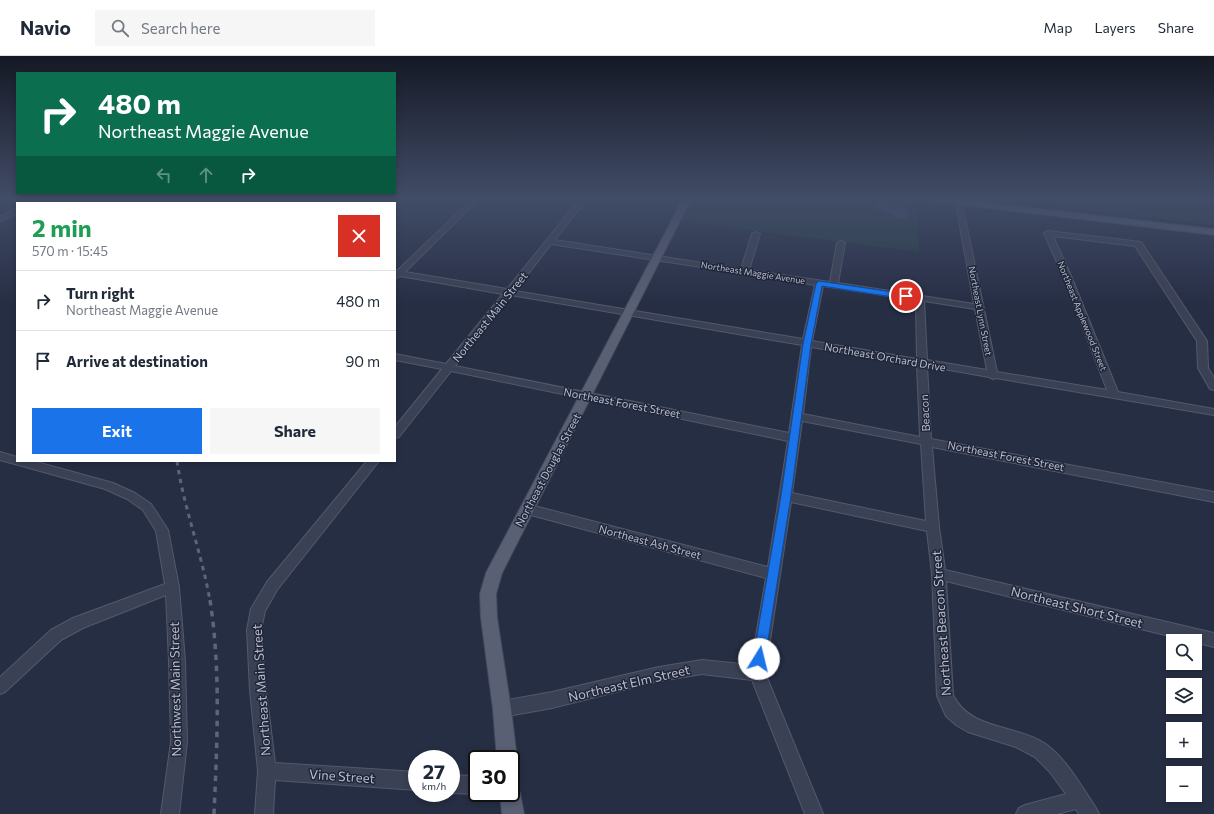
<!DOCTYPE html>
<meta charset="utf-8">
<style>
body{margin:0;font-family:Commissioner,sans-serif;background:#f6f6f7;color:#1f2937;height:100vh;display:flex;flex-direction:column;font-size:15px;white-space:nowrap}
*{box-sizing:border-box;margin:0}
p{font-size:13px;color:#747a83}
.icon{flex:none;width:22px;height:22px;fill:none;stroke:currentColor;stroke-width:2;stroke-linecap:round;stroke-linejoin:round}
.map{position:relative;flex:1;overflow:hidden}
.panel{position:absolute;left:16px;top:146px;width:380px;height:260px;display:flex;flex-direction:column;background:#fff;border-radius:0px;box-shadow:0 2px 6px #0003}
.panel>*{flex:none}
.hud{position:absolute;left:16px;top:16px;width:380px;height:122px;border-radius:0px;box-shadow:0 2px 6px #0003;background:#0b6e4f;color:#fff;overflow:hidden}
.fabs{position:absolute;left:1166px;top:578px;display:grid;gap:8px}
.fabs a{display:grid;place-items:center;width:36px;height:36px;border-radius:0px;background:#fff;box-shadow:0 2px 6px #0003;font-size:20px}
.speed{position:absolute;left:408px;top:694px;display:flex;gap:8px;font-size:20px;font-weight:700;text-align:center}
.speed>*{display:grid;place-content:center;width:52px;height:52px;border-radius:50%;background:#fff;box-shadow:0 2px 6px #0003;line-height:1}
.speed small{font-size:10px;font-weight:400}
.speed .limit{border:2px solid #111;border-radius:6px;background:#fff;color:#111}
.pin{position:absolute;display:grid;place-items:center;width:34px;height:34px;color:#fff;margin:-17px;border:2px solid #fff;border-radius:50%;box-shadow:0 1px 4px #0007}
.me{position:absolute;width:44px;margin:-22px;rotate:9deg;stroke-linejoin:round;filter:drop-shadow(0 0 3px #0008)}
.turn{display:flex;align-items:center;gap:14px;height:84px;padding:0 16px;font-size:18px}
.turn .icon{width:52px;height:52px;stroke-width:2.5}
.turn b{display:block;font-size:28px;line-height:34px}
.lanes{display:flex;align-items:center;height:38px;padding:0 16px;background:#0003;justify-content:center;gap:20px;direction:ltr}
.lanes .off{opacity:.35}
.round{display:grid;place-items:center;flex:none;width:42px;height:42px;border-radius:0px;background:#f6f6f7}
.headline{display:flex;align-items:center;justify-content:space-between;height:68px;padding:0 16px}
h1{font-size:24px;font-weight:700;line-height:30px;color:#1e9e55}
.button{display:flex;gap:8px;margin-top:auto;padding:8px 16px}
.button a{flex:1;height:46px;border-radius:0px;background:#1a73e8;color:#fff;font-size:16px;font-weight:700;line-height:46px;text-align:center}
.button a+a{background:#f6f6f7;color:#1f2937}
ul{padding:0;list-style:none}
li{display:flex;align-items:center;gap:12px;height:60px;padding:0 16px;border-top:1px solid #e0e1e3}
li div{flex:1}
li b{display:block;font-size:15px}
li em{font-style:normal}
header{display:flex;align-items:center;gap:24px;box-sizing:border-box;height:56px;padding:0 20px;background:#fff;border-bottom:1px solid #e0e1e3}
header strong{font-size:19px}
nav{display:flex;gap:22px;margin-inline-start:auto;font-size:14px}
.search{width:280px;height:36px;background:#f6f6f7;display:flex;align-items:center;gap:10px;box-sizing:border-box;padding:0 14px;border-radius:0px;color:#747a83;font-size:15px}
.map>svg:first-child{display:block}
.green{fill:#283d45}
.water{fill:#3b496d}
.lines{fill:none;stroke-linecap:round;stroke-linejoin:round}
.minor-casing{stroke:#53596b;stroke-width:2}
.major-casing{stroke:#444a5d;stroke-width:2}
.minor{fill:#3b4154;fill-rule:evenodd}
.major{fill:#596074;fill-rule:evenodd}
.rail-far2{stroke:#5d657b;stroke-width:1.5;stroke-dasharray:3 3;stroke-linecap:butt}
.rail-far1{stroke:#5d657b;stroke-width:3;stroke-dasharray:4.5 4.5;stroke-linecap:butt}
.rail{stroke:#5d657b;stroke-width:3.5;stroke-dasharray:5.5 5.5;stroke-linecap:butt}
.route{fill:#1a73e8;stroke:#114b97}
.labels{text-anchor:middle;stroke-width:3;stroke-linejoin:round;paint-order:stroke}
.far-street-label{font-size:9px;fill:#b8bdcd;stroke:#1f2639}
.street-label{font-size:11px;fill:#b8bdcd;stroke:#1f2639}
.near-street-label{font-size:13px;fill:#b8bdcd;stroke:#1f2639}
</style>
<header>
<strong>Navio</strong>
<div class="search"><svg class="icon" aria-label="search" viewBox="0 0 24 24"><circle cx="10" cy="10" r="6"/><path d="M15 15l6 6"/></svg>Search here</div>
<nav><a>Map</a><a>Layers</a><a>Share</a></nav>
</header>
<div class="map">
<svg width="1214" height="758" viewBox="0 0 1214 758">
<rect width="100%" height="100%" fill="#262e44"/>
<g class="green">
<path d="M692,143H917L919,196L680,165Z"/>
<path d="M1042,143H1214V169L1044,150Z"/>
</g>
<path class="water" d="M882,146L902,149L908,156V162L901,163L877,152L876,149Z"/>
<g class="lines">
<defs>
<g id="minor">
<path d="M39,143H48L42,147H33Z"/>
<path d="M210,143H217L214,147H207Z"/>
<path d="M368,143H376L372,147H365Z"/>
<path d="M472,143H479L405,216L507,233L580,143H587L555,184L741,213L752,178L756,176L760,178L749,214L830,226L837,187L841,185L845,187L838,227L974,248L955,143H961L997,316L1107,334L1063,220L1044,177L1048,175L1141,186L1207,285L1208,312L1214,322V334L1210,333L1198,312L1197,285L1135,190L1053,180L1071,220L1118,336L1214,353V359L996,322L993,323L989,321L927,310L931,383L1214,436V446L932,391L939,471L945,514L1214,577V591L946,525L953,639C970,675 1018,668 1047,689C1068,705 1081,730 1096,752L1099,758H1079L1076,753L1057,758H1016L1019,752L1025,749L1066,738L1049,715L1035,701L1016,691L968,676L956,669L946,660L937,640L932,518L927,475L791,446L765,617L823,758H805L752,624L702,618L659,625L552,652L502,661L496,659L494,653L496,647L502,645L552,636L659,611L702,604L751,609L766,522L527,458L523,456L521,453L523,450L527,448L768,511L788,385L451,315L399,381L395,382V371L442,313L395,304V298L446,308L503,238L400,220L395,223V215H397ZM551,188L740,217L744,219L747,218L815,229L803,283L515,235ZM823,230L916,244L917,303L812,285ZM511,239L802,289L789,377L455,310ZM924,245L975,253L987,314L927,304ZM811,291L917,309L920,381L803,358ZM802,365L921,388L926,465L792,437Z"/>
<path d="M17,153V158L0,165V160Z"/>
<path d="M0,396L17,401V405H33L113,427L135,437L151,448L168,474L179,531L185,605L187,686L179,758H161L171,686L169,605L166,539L83,572L61,584L5,636L0,638V621L51,574L73,562L165,528L156,475L143,454L127,443L105,433L0,404Z"/>
<path d="M367,405H379L277,534L265,555L261,574L266,634L275,707L417,716V734L275,724L273,758H255L258,715L250,634L247,574L251,553L267,526Z"/>
<path d="M451,719L477,720V737H479L477,738L451,737Z"/>
</g>
<g id="major">
<path d="M683,143H691L502,517L496,538L497,562L511,653L517,703L514,710L511,711V703H497L493,653L481,562L480,538L486,517Z"/>
<path d="M926,143H953L1214,173V179L930,145Z"/>
<path d="M511,727L517,730L520,737L524,758H502L500,737H511Z"/>
</g>
</defs>
<use href="#minor" class="minor-casing"/>
<use href="#major" class="major-casing"/>
<use href="#minor" class="minor"/>
<use href="#major" class="major"/>
<path class="rail-far2" d="M223,147L226,143"/>
<path class="rail-far1" d="M177,405C184,453 202,498 210,545"/>
<path class="rail" d="M210,544C221,615 217,687 214,758"/>
</g>
<linearGradient id="sky" x2="0" y2="1"><stop stop-color="#151925"/><stop offset="0.57" stop-color="#414c67"/><stop offset="1" stop-color="#414c67" stop-opacity="0"/></linearGradient>
<rect width="1214" height="249" fill="url(#sky)"/>
<path class="route" d="M819,225L906,238L909,240L906,243L822,230L811,288L791,440L765,603L764,607L759,609L755,607L753,603L781,440L803,288L816,228Z"/>
<g class="labels">
<g class="far-street-label">
<text transform="translate(753 217) rotate(9)" y="3">Northeast Maggie Avenue</text>
<text transform="translate(980 255) rotate(79)" y="3">Northeast Lynn Street</text>
<text transform="translate(1082 260) rotate(68)" y="3">Northeast Applewood Street</text>
</g>
<g class="street-label">
<text transform="translate(490 261) rotate(-51)" y="4">Northeast Main Street</text>
<text transform="translate(885 301) rotate(10)" y="4">Northeast Orchard Drive</text>
<text transform="translate(622 347) rotate(11)" y="4">Northeast Forest Street</text>
<text transform="translate(925 357) rotate(-93)" y="4">Beacon</text>
<text transform="translate(1006 400) rotate(11)" y="4">Northeast Forest Street</text>
<text transform="translate(548 414) rotate(-62)" y="4">Northeast Douglas Street</text>
<text transform="translate(650 486) rotate(15)" y="4">Northeast Ash Street</text>
</g>
<g class="near-street-label">
<text transform="translate(1077 551) rotate(14)" y="5">Northeast Short Street</text>
<text transform="translate(941 567) rotate(-94)" y="5">Northeast Beacon Street</text>
<text transform="translate(629 627) rotate(-13)" y="5">Northeast Elm Street</text>
<text transform="translate(175 633) rotate(-91)" y="5">Northwest Main Street</text>
<text transform="translate(261 634) rotate(-94)" y="5">Northeast Main Street</text>
<text transform="translate(342 720) rotate(4)" y="5">Vine Street</text>
</g>
</g>
</svg>
<div class="fabs">
<a><svg class="icon" aria-label="search" viewBox="0 0 24 24"><circle cx="10" cy="10" r="6"/><path d="M15 15l6 6"/></svg></a>
<a><svg class="icon" aria-label="layers" viewBox="0 0 24 24"><path d="M12 4l9 5-9 5-9-5zM3 14l9 5 9-5"/></svg></a>
<a>+</a>
<a>−</a>
</div>
<div class="speed"><div>27<small>km/h</small></div><div class="limit">30</div></div>
<div class="pin" style="left:906px;top:240px;background:#d93025"><svg class="icon" aria-label="arrive" viewBox="0 0 24 24"><path d="M6 21V4h12l-3 4 3 4H6"/></svg></div>
<svg class="me" style="left:759px;top:603px" viewBox="-20 -20 40 40"><circle r="19" fill="#fff"/><path d="M0-13L10 11 0 6-10 11z" fill="#1a73e8"/></svg>
<div class="hud">
<div class="turn"><svg class="icon" aria-label="right" viewBox="0 0 24 24"><path d="M7 20v-9h11M14 6l5 5-5 5"/></svg><div><b>480 m</b>Northeast Maggie Avenue</div></div>
<div class="lanes"><svg class="icon off" aria-label="left" viewBox="0 0 24 24"><path d="M17 20v-9H6M10 6l-5 5 5 5"/></svg><svg class="icon off" aria-label="ahead" viewBox="0 0 24 24"><path d="M12 20V5M6 11l6-6 6 6"/></svg><svg class="icon" aria-label="right" viewBox="0 0 24 24"><path d="M7 20v-9h11M14 6l5 5-5 5"/></svg></div>
</div>
<section class="panel">
<div class="headline"><div><h1>2 min</h1><p>570 m · 15:45</p></div><a class="round" style="background:#d93025;color:#fff"><svg class="icon" aria-label="close" viewBox="0 0 24 24"><path d="M6 6l12 12M18 6L6 18"/></svg></a></div>
<ul>
<li><svg class="icon" aria-label="right" viewBox="0 0 24 24"><path d="M7 20v-9h11M14 6l5 5-5 5"/></svg><div><b>Turn right</b><p>Northeast Maggie Avenue</p></div><em>480 m</em></li>
<li><svg class="icon" aria-label="arrive" viewBox="0 0 24 24"><path d="M6 21V4h12l-3 4 3 4H6"/></svg><div><b>Arrive at destination</b></div><em>90 m</em></li>
</ul>
<div class="button"><a>Exit</a><a>Share</a></div>
</section>
</div>
